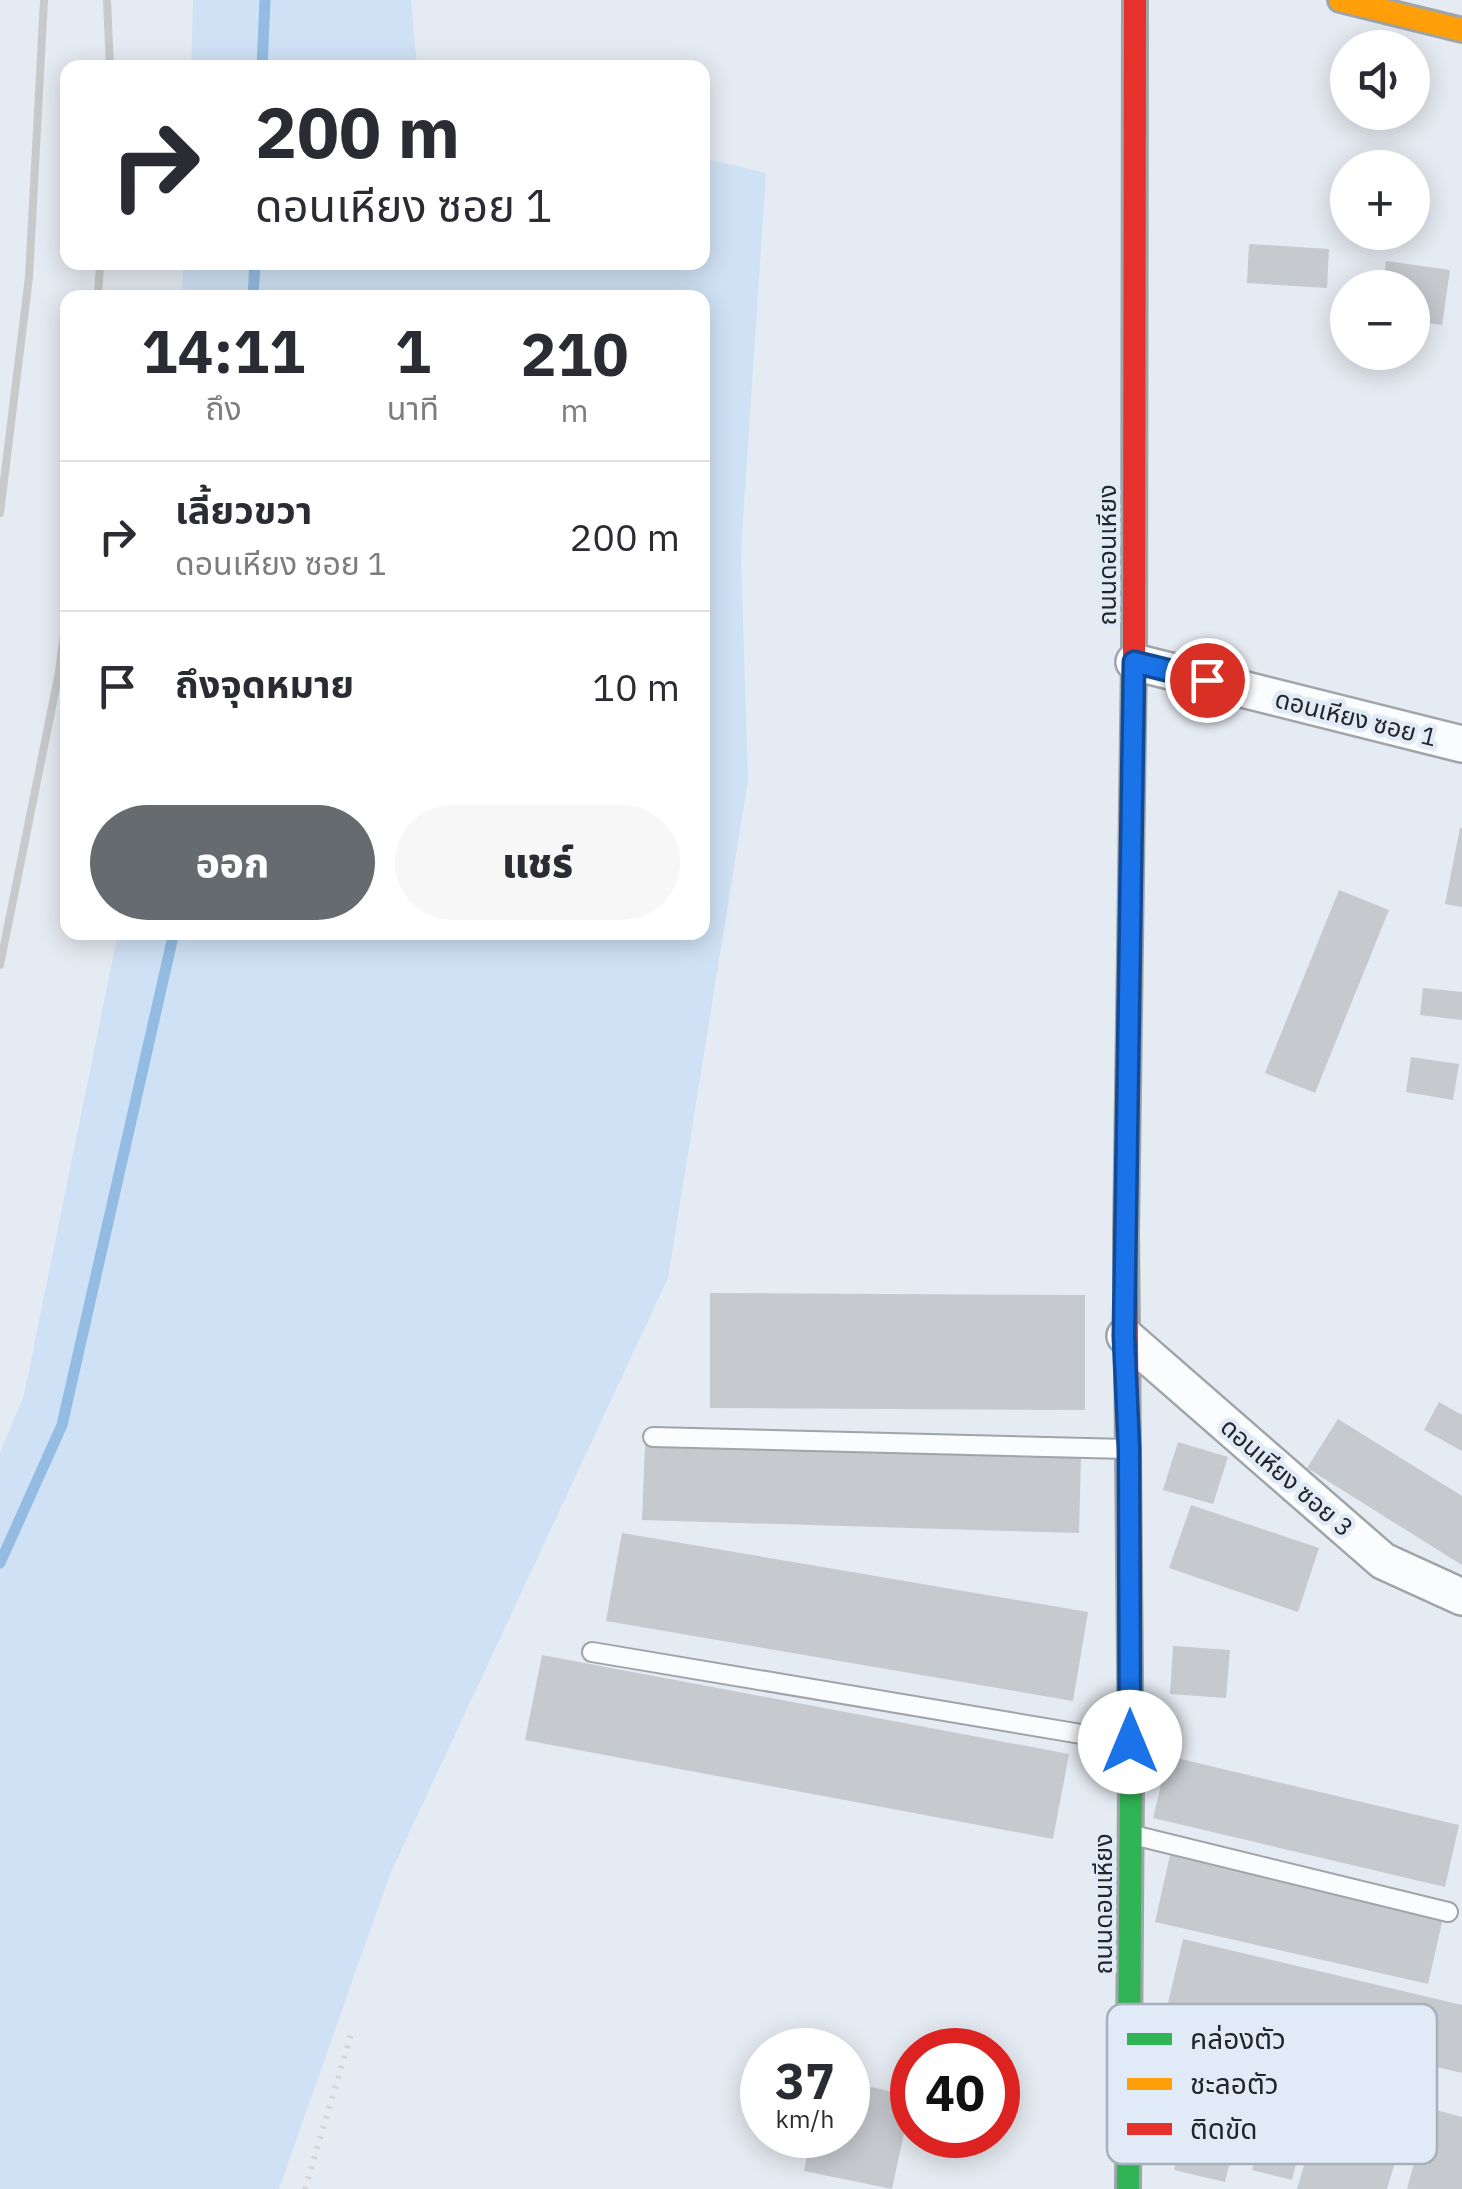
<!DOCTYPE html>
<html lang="th">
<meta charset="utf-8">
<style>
body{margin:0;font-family:"IBM Plex Sans","Noto Sans Thai",sans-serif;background:#f7f7f7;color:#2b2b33;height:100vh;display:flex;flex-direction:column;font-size:38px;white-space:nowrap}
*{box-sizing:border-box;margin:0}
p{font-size:32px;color:#7c7c81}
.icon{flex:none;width:55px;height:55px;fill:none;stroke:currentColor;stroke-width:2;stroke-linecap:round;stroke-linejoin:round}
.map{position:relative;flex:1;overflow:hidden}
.panel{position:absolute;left:60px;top:290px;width:650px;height:650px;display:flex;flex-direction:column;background:#fff;border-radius:20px;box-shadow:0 5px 25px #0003}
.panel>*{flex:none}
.guide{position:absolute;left:60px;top:60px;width:650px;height:210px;border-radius:20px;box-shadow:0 5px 25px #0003;background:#fff;color:#2b2b33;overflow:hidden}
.controls{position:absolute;left:1330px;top:30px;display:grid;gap:20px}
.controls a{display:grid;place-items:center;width:100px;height:100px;border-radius:50%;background:#fff;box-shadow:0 5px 25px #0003;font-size:50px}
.speed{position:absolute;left:740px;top:2028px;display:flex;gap:20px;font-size:50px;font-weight:700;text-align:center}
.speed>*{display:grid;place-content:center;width:130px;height:130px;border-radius:50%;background:#fff;box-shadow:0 5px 25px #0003;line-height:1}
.speed small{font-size:25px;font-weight:400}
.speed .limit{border:15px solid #d22;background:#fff;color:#111}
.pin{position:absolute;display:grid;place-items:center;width:85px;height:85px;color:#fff;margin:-42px;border:5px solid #fff;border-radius:50%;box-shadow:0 2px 10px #0007}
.me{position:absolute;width:110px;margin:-55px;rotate:0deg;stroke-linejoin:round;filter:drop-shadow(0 0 8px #0008)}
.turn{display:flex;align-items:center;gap:35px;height:210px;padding:0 30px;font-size:45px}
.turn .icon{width:130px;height:130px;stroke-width:2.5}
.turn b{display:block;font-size:70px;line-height:85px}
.eta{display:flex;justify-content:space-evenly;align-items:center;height:170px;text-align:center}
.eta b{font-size:60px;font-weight:800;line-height:70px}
.cta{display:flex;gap:20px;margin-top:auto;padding:20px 30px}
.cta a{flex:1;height:115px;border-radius:60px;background:#666b70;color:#fff;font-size:40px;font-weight:800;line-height:115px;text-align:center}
.cta a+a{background:#f7f7f7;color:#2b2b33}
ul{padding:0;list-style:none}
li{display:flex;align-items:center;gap:30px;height:150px;padding:0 30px;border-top:2px solid #e1e1e2}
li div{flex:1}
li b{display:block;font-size:38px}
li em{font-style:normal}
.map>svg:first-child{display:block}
.green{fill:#cfe2f5}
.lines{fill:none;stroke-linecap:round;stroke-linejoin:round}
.stream{stroke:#94bce3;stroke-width:11}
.building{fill:#c6cacf}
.lane-casing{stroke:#9fa4a9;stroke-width:22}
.street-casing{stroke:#9fa4a9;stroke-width:40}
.fast-casing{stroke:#9fa4a9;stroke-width:28}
.slow-casing{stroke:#9fa4a9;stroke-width:28}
.jam-casing{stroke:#9fa4a9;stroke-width:28}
.path{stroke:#d3d5d8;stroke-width:6;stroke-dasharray:2.5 8;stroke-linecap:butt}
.lane{stroke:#fbfcfd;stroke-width:18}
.street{stroke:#fbfcfd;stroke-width:35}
.fast{stroke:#30b455;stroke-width:22}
.slow{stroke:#ff9f0a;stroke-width:22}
.jam{stroke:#e5322d;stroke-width:22}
.rail{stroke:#c8c9cb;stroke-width:8}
.route-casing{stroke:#114b97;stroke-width:25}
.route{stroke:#1a73e8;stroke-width:18}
.labels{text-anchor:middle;stroke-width:9;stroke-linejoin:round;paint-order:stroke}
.street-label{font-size:25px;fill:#22262a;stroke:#e0ebf7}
.key{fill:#e0ebf7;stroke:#a7b0ba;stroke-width:2.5}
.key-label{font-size:28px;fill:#22262a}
</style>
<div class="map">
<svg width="1462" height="2189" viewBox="0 0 1462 2189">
<rect width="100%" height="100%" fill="#e5ebf2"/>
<g class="green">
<path d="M193,0H411L417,67H191Z"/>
<path d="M703,158L766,173L741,551L748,780L668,1278L390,1874L279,2189H0V1453L24,1395L118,933L702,932V298L182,297L183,263L702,262Z"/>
</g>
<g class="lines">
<g class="stream">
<path d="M262,68L265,0"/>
<path d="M253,298L255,262"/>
<path d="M0,1563L62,1425L174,932"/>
</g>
</g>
<g class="building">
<path d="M1249,244L1329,249L1327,288L1247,283Z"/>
<path d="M1386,261L1450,270L1442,325L1412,321V288H1382Z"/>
<path d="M1460,828H1462V907L1445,904Z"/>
<path d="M1339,890L1389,910L1315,1093L1265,1073Z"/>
<path d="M1423,988L1462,992V1020L1420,1015Z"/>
<path d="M1411,1057L1459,1064L1453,1100L1406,1092Z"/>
<path d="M710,1293L1085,1295V1410L710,1408Z"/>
<path d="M1439,1402L1462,1415V1451L1424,1430Z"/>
<path d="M1338,1419L1462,1496V1565L1307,1468Z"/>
<path d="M1178,1442L1228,1457L1213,1504L1163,1490Z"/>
<path d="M645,1443L1081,1456L1079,1533L642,1520Z"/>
<path d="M1191,1505L1319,1548L1298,1612L1169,1568Z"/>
<path d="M622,1533L1088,1612L1073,1701L606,1621Z"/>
<path d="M1173,1646L1230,1650L1226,1698L1170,1694Z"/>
<path d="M542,1655L1069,1754L1053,1839L525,1740Z"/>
<path d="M1168,1756L1459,1825L1445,1887L1153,1818Z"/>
<path d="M1170,1855L1443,1918L1428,1984L1155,1922Z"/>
<path d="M1183,1939L1462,2005V2073L1168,2003Z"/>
<path d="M1329,2081L1412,2105L1387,2189H1297Z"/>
<path d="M848,2082L912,2096L892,2189L804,2171L812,2135H848Z"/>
<path d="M1273,2082L1313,2091L1292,2180L1252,2170Z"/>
<path d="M1429,2108L1462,2117V2189H1407Z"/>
<path d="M1186,2117L1238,2128L1225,2182L1174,2170Z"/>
</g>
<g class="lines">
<defs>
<g id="lane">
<path d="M653,1437L1127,1449"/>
<path d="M592,1652L1129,1742"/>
<path d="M1133,1835L1448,1912"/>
</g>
<g id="street">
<path d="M1134,662L1462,744"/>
<path d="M1125,1336L1383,1561L1462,1597"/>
</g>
<path id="fast" d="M1128,2189L1131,1782"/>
<g id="slow">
<path d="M1340,0L1462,30"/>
<path d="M1126,1234L1134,657"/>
</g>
<g id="jam">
<path d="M1134,657L1135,0"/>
<path d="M1126,1234L1131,1782"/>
</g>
</defs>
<use href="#lane" class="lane-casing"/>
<use href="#street" class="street-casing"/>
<use href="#fast" class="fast-casing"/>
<use href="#slow" class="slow-casing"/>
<use href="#jam" class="jam-casing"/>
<path class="path" d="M305,2189L352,2031"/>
<use href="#lane" class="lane"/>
<use href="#street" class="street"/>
<use href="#fast" class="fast"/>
<use href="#slow" class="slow"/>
<use href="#jam" class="jam"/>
<g class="rail">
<path d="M107,0L110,68"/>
<path d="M98,298L100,262"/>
<path d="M0,513L29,277L44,0"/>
<path d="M0,965L59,672L68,601"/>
</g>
</g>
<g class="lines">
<defs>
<path id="route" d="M1130,1742L1129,1449L1124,1336L1134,662L1207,680"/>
</defs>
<use href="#route" class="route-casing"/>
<use href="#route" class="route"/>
</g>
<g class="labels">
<g class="street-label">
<text transform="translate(1107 555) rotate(-90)" y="9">ถนนดอนเหียง</text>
<text transform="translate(1356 718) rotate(14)" y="9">ดอนเหียง ซอย 1</text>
<text transform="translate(1287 1477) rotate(41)" y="9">ดอนเหียง ซอย 3</text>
<text transform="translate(1103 1904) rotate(-90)" y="9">ถนนดอนเหียง</text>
</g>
</g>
<rect x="1107" y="2004" width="330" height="160" rx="15" class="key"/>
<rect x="1127" y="2033" width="45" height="12" fill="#30b455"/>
<rect x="1127" y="2078" width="45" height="12" fill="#ff9f0a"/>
<rect x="1127" y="2123" width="45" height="12" fill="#e5322d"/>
<g class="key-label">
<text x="1190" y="2049">คล่องตัว</text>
<text x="1190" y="2094">ชะลอตัว</text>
<text x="1190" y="2139">ติดขัด</text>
</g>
</svg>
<div class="controls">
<a><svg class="icon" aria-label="sound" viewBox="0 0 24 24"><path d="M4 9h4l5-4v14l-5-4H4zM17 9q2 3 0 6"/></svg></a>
<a>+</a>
<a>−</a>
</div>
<div class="speed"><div>37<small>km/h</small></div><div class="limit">40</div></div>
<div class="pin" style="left:1207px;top:680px;background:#d93025"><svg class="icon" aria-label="arrive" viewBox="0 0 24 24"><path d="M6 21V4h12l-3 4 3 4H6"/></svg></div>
<svg class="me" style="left:1130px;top:1742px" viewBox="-20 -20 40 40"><circle r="19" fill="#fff"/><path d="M0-13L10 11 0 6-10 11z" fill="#1a73e8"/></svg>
<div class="guide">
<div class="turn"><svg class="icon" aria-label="right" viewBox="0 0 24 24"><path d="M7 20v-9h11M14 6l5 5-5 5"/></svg><div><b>200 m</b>ดอนเหียง ซอย 1</div></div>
</div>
<section class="panel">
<div class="eta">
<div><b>14:11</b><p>ถึง</p></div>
<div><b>1</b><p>นาที</p></div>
<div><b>210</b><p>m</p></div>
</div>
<ul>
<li><svg class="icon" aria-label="right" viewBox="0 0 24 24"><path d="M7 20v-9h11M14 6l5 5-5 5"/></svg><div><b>เลี้ยวขวา</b><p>ดอนเหียง ซอย 1</p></div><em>200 m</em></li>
<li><svg class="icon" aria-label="arrive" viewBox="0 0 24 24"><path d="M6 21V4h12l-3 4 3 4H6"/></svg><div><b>ถึงจุดหมาย</b></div><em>10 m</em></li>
</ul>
<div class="cta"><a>ออก</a><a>แชร์</a></div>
</section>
</div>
